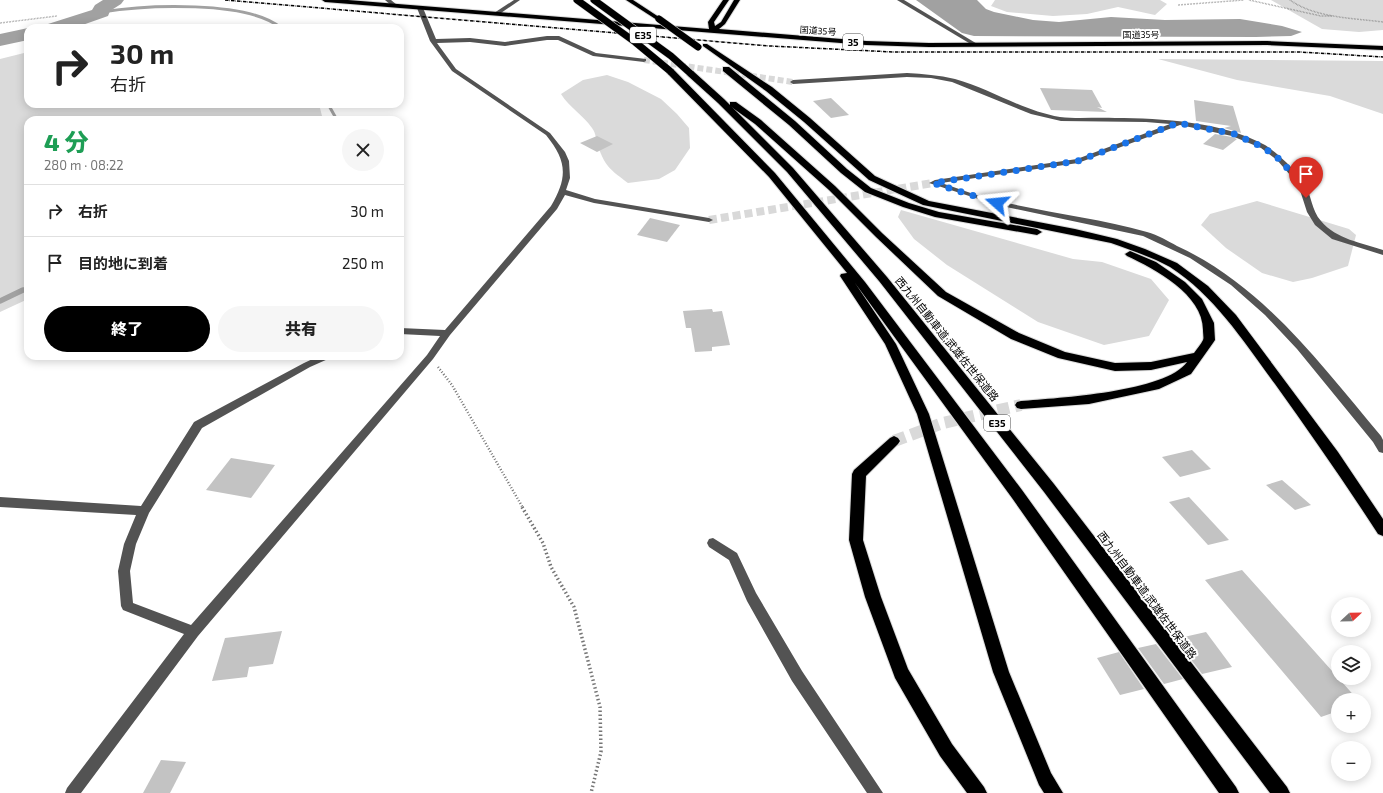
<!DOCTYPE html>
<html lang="ja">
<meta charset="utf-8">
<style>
body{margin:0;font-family:"Exo 2","Noto Sans JP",sans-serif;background:#f6f6f6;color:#222;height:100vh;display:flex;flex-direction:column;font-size:15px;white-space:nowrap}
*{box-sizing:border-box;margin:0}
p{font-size:13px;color:#767676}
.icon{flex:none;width:22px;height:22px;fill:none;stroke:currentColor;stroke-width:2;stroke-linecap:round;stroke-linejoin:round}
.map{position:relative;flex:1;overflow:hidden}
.panel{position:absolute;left:24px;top:116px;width:380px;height:244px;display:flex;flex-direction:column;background:#fff;border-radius:12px;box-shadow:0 2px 10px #0003}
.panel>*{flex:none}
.guide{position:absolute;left:24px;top:24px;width:380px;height:84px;border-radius:12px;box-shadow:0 2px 10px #0003;background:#fff;color:#222;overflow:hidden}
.needle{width:26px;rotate:68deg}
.fabs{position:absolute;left:1331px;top:597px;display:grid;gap:8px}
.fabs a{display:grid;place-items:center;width:40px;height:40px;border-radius:50%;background:#fff;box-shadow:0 2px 10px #0003;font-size:20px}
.pin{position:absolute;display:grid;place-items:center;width:34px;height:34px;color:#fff;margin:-41px -17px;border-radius:50% 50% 50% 0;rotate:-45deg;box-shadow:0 0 4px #0007}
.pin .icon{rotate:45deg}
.me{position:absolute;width:44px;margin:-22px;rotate:288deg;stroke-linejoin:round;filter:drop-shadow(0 0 3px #0008)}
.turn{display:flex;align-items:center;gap:14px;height:84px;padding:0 20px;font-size:18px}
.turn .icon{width:52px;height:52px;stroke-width:2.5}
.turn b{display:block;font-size:28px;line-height:34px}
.round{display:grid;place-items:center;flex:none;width:42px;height:42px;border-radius:21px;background:#f6f6f6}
.head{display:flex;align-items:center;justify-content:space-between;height:68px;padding:0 20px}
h1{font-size:24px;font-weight:800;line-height:30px;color:#1e9e55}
.button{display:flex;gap:8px;margin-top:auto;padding:8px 20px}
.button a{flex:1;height:46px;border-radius:24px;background:#000;color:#fff;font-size:16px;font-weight:800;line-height:46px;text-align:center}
.button a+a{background:#f6f6f6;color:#222}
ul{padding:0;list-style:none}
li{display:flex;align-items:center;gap:12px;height:52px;padding:0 20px;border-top:1px solid #e0e0e0}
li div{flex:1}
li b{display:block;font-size:15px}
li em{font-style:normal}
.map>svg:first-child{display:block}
.green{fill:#dadada}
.water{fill:#a1a1a1}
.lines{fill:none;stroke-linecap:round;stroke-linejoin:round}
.stream-far2{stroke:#a1a1a1;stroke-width:3}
.stream-far1{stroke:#a1a1a1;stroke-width:4}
.stream{stroke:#a1a1a1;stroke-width:5.5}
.river{fill:#a1a1a1;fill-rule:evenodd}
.building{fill:#c3c3c3}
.minor-tunnel-far1{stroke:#d9d9d9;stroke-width:6;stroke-dasharray:6 3;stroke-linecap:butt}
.minor-tunnel{stroke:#d9d9d9;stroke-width:8;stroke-dasharray:8 4;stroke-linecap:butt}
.highway-tunnel{stroke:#d9d9d9;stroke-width:12;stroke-dasharray:12 6;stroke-linecap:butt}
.highway-casing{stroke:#dbdbdb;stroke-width:2}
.path-far2{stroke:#757575;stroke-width:1.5;stroke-dasharray:0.5 1;stroke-linecap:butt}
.path-far1{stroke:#757575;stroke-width:2.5;stroke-dasharray:1 2;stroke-linecap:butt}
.path{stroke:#757575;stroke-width:3.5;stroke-dasharray:1.5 2.5;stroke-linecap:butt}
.minor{fill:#535353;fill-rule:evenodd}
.highway{fill:#000;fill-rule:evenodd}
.rail{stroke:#000;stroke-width:1.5;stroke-dasharray:3.5 1 0.5 1;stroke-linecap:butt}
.highway-bridge-casing{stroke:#dbdbdb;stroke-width:8;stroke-linecap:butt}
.highway-bridge{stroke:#000;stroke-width:7}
.route{stroke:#1a73e8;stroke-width:7;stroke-dasharray:0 12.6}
.labels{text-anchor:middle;stroke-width:4;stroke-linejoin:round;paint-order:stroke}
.far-street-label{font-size:9px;fill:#000;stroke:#fff}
.shield{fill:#fff;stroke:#4c4c4c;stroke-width:1}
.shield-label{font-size:10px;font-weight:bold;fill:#000}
.street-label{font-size:11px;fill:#000;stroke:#fff}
</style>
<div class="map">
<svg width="1383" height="793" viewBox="0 0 1383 793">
<rect width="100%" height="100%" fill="#fff"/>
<g class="green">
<path d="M995,0H1160L1167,4L1155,15L1118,7L1087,14L1053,16L1007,12L991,6Z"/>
<path d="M1271,0H1383V30L1359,32L1322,29Z"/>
<path d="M28,52V104H319L323,120H28V299L0,312V59Z"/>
<path d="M1158,59L1383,61V114L1330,96L1237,80Z"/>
<path d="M607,75L628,82L661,99L677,114L689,128L690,148L675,170L659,179L628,183C611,170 605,167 598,146C596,140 596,133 592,128C583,115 569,107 561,94L583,80Z"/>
<path d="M1257,201L1349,229L1356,235L1348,266L1312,278L1293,282L1262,273L1226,248L1201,225L1210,214Z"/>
<path d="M901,210L1073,259L1102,262L1151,279L1169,300L1149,336L1104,345L1038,322L947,265L914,239L898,217Z"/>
</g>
<path class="water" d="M916,0H977L986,9L994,12L1033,20L1059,22L1111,17L1165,20L1240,19L1282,26L1302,32L1291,36L1256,37L974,36L962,33Z"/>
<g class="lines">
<g class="stream-far2">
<path d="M102,12C145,5 248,0 281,28"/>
<path d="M328,104L337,120"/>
</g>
<path class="stream-far1" d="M20,291L28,288"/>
<path class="stream" d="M0,301L23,290"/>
<g class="river">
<path d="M103,0H124L121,4L110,11L108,16L74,28H45L48,24L92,10L95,5Z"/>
<path d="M28,28V40L0,46V34Z"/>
</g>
</g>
<g class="building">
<path d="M1040,88L1092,90L1102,108L1097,107L1107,112L1051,110Z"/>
<path d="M831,98L849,115L831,118L813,101Z"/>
<path d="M1194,100L1233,106L1241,133L1224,128L1231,126L1196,121Z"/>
<path d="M1215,134L1232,137L1237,139L1223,150L1203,144Z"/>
<path d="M597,136L613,144L597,152L580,143Z"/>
<path d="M650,218L680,225L667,242L637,235Z"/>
<path d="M712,309L713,312L722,311L730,345L712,347V351L695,352L691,328H686L683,311Z"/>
<path d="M1192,450L1211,469L1180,477L1162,457Z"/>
<path d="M231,458L275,465L251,498L206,490Z"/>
<path d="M1282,480L1311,505L1295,510L1266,485Z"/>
<path d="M1189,497L1229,540L1208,545L1169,502Z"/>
<path d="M1242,570L1358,700H1338V711L1321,717L1205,580Z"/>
<path d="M282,631L273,664L249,667L247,677L212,681L225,638Z"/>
<path d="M1206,632L1232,667L1202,674L1175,639Z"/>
<path d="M1156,644L1183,679L1164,684L1138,648Z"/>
<path d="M1119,652L1144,689L1120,695L1097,658Z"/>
<path d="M161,760L186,762L170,793H143Z"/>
</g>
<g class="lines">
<path class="minor-tunnel-far1" d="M644,60L793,82"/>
<path class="minor-tunnel" d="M709,220L933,183"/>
<path class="highway-tunnel" d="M894,441L943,423L1021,405"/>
<defs>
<g id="highway">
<path d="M322,0H348L709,29L708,22L723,0H729L714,22L715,26L721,22L734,0H740L725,24L719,29L866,41L929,43L1267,41L1383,46V50L1267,45L929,47L866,45L325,2Z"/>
<path d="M626,0H633L662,19L657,20Z"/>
<path d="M703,44H707L772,87L810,118L875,176L929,201L1075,229L1117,239L1145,249L1177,263L1208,286L1236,315L1338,452L1383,519V536L1378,534C1345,483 1310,433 1275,384C1244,342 1215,296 1170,267C1152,257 1130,250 1111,243L923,205L869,180L804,122L766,91L703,46Z"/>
<path d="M723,67H729L795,121L847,169L871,188L909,203L939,212L1037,229L1042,232L1037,235L935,217L903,207L865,192L841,173L789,125L723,71Z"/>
<path d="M667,69H673L775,173L865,282L1022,490L1236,787L1239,793H1219L1012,498L855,283L896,344L929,414L1009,672L1051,773L1063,793H1044L1039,785L993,672L917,414L885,344L840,276L841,274L847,273L769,177L667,73Z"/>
<path d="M687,71H693L724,99L793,168L887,277L1054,484L1287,787L1290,793H1270L1044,492L879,281L787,172L718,103L687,75Z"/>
<path d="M730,102H736L761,120L835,186L882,233L946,292L1019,333L1065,352L1115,363L1151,362L1194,353C1197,349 1201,344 1203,340C1204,338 1203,334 1203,331C1204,295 1155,269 1127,256L1125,254L1130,251L1156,262L1185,282L1202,299L1214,323L1215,340L1213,343L1191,374L1159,389L1089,404L1021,409L1017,408L1015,405L1017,402L1021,401C1058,398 1166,392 1187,362L1151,370L1115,371L1058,358L1011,339L938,296L876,237L829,190L755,124L730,106Z"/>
<path d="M894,436L898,438L900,441L898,444L866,476L863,540L881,597L908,669L952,744L984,787L987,793H967L940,756L895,678L865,597L849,540L852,474L854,470L890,438Z"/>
</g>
</defs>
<use href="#highway" class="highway-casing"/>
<g class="path-far2">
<path d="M1249,0L1321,16H1332"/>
<path d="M1290,0C1315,18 1353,18 1383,22"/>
<path d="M1178,5L1244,0"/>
<path d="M0,23L57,16"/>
</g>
<path class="path-far1" d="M438,367L452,385L523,508"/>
<path class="path" d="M522,507L543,543L551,567L574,607L600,707L601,752L591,793"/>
<g class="minor">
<path d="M385,0H391L397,5L392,6Z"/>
<path d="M514,0H520L498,15H494V13Z"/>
<path d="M897,0H904L979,45L974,46Z"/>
<path d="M420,6L423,8L436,39L470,38L505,42L547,36H559L596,53L646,59V61L644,62L593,56L558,40H547L505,46L470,42L437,43L456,69L550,133L565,152L569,161L570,178L566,190L595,199L709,218L713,220L709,222L594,203L565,195L557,209L450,335L433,359L198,636L81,793H65L67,788L184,634L123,610L121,606L118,571L124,544L136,515L0,507V497L141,506L194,422L304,363L319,356H329L328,359L310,367L202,428L149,513L136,544L130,571L133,603L191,625L427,355L440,336L400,334V328L445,330L551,206C568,177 567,161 546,135L452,71L430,41L417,8Z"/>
<path d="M907,73C923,74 939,75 955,79C991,89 1023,111 1060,117C1078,119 1097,117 1115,118C1162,118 1223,122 1265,145C1276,152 1298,172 1304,183C1312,195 1311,210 1321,221C1336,239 1362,243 1383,250V255L1332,239L1315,225L1307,212L1298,184L1277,160L1261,148L1232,136L1180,125L1078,163L941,183C960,189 980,197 999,201C1048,213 1099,218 1147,232C1158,235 1168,241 1177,246C1264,286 1321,365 1381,436L1383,440V453L1379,452L1373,442L1297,349L1265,315L1231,285L1190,258L1143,236L997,205L929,183L935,180L1077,159L1170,124L1146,122L1061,121L1031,114L952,82L931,78L907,77L793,84L790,82L793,80Z"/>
<path d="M713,538L737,553L756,593L802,671L883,793H867L792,681L747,601L729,560L709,547L707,543L709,539Z"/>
</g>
<use href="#highway" class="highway"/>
<path class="rail" d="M225,0L770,46L894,52H1300L1383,57"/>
<defs>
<g id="highway-bridge">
<path d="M577,0L635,42L670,71"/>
<path d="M594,0L671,56L690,73"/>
<path d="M659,19L698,47"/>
</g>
</defs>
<use href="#highway-bridge" class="highway-bridge-casing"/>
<use href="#highway-bridge" class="highway-bridge"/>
</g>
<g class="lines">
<path class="route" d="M997,203L933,183L1078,161L1178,123L1234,134L1263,147L1279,159L1301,183L1306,198"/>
</g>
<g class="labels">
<g class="far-street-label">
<text transform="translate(818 31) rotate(4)" y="3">国道35号</text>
<text x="1141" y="38">国道35号</text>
</g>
<g class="shield">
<rect x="630" y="27" width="26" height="16" rx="3"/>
<rect x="843" y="34" width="20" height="16" rx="3"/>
<rect x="984" y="415" width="26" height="16" rx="3"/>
</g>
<g class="shield-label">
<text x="643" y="39">E35</text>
<text x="853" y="46">35</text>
<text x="997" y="427">E35</text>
</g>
<g class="street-label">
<text transform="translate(947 339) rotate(51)" y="4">西九州自動車道;武雄佐世保道路</text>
<text transform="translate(1147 595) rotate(53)" y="4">西九州自動車道;武雄佐世保道路</text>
</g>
</g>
</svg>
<div class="fabs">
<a><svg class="needle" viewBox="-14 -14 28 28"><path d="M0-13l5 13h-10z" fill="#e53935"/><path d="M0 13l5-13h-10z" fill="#767676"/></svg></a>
<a><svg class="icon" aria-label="layers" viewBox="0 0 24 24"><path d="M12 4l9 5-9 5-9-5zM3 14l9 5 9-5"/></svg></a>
<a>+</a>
<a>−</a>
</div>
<div class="pin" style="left:1306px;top:198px;background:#d93025"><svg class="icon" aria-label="arrive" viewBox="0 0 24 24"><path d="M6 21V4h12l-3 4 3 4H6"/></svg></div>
<svg class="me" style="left:997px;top:203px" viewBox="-20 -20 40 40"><path d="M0-17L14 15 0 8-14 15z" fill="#1a73e8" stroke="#fff" stroke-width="4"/></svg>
<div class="guide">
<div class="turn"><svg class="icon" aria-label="right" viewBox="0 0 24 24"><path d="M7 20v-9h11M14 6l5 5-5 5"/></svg><div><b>30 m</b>右折</div></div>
</div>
<section class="panel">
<div class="head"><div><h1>4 分</h1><p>280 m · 08:22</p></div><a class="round"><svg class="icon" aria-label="close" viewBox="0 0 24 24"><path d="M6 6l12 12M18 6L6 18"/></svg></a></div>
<ul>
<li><svg class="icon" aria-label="right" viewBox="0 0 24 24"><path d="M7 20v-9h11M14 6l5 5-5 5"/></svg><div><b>右折</b></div><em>30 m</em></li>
<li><svg class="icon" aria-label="arrive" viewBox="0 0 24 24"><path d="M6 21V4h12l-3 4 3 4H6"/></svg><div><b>目的地に到着</b></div><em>250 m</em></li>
</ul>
<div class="button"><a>終了</a><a>共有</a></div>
</section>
</div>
